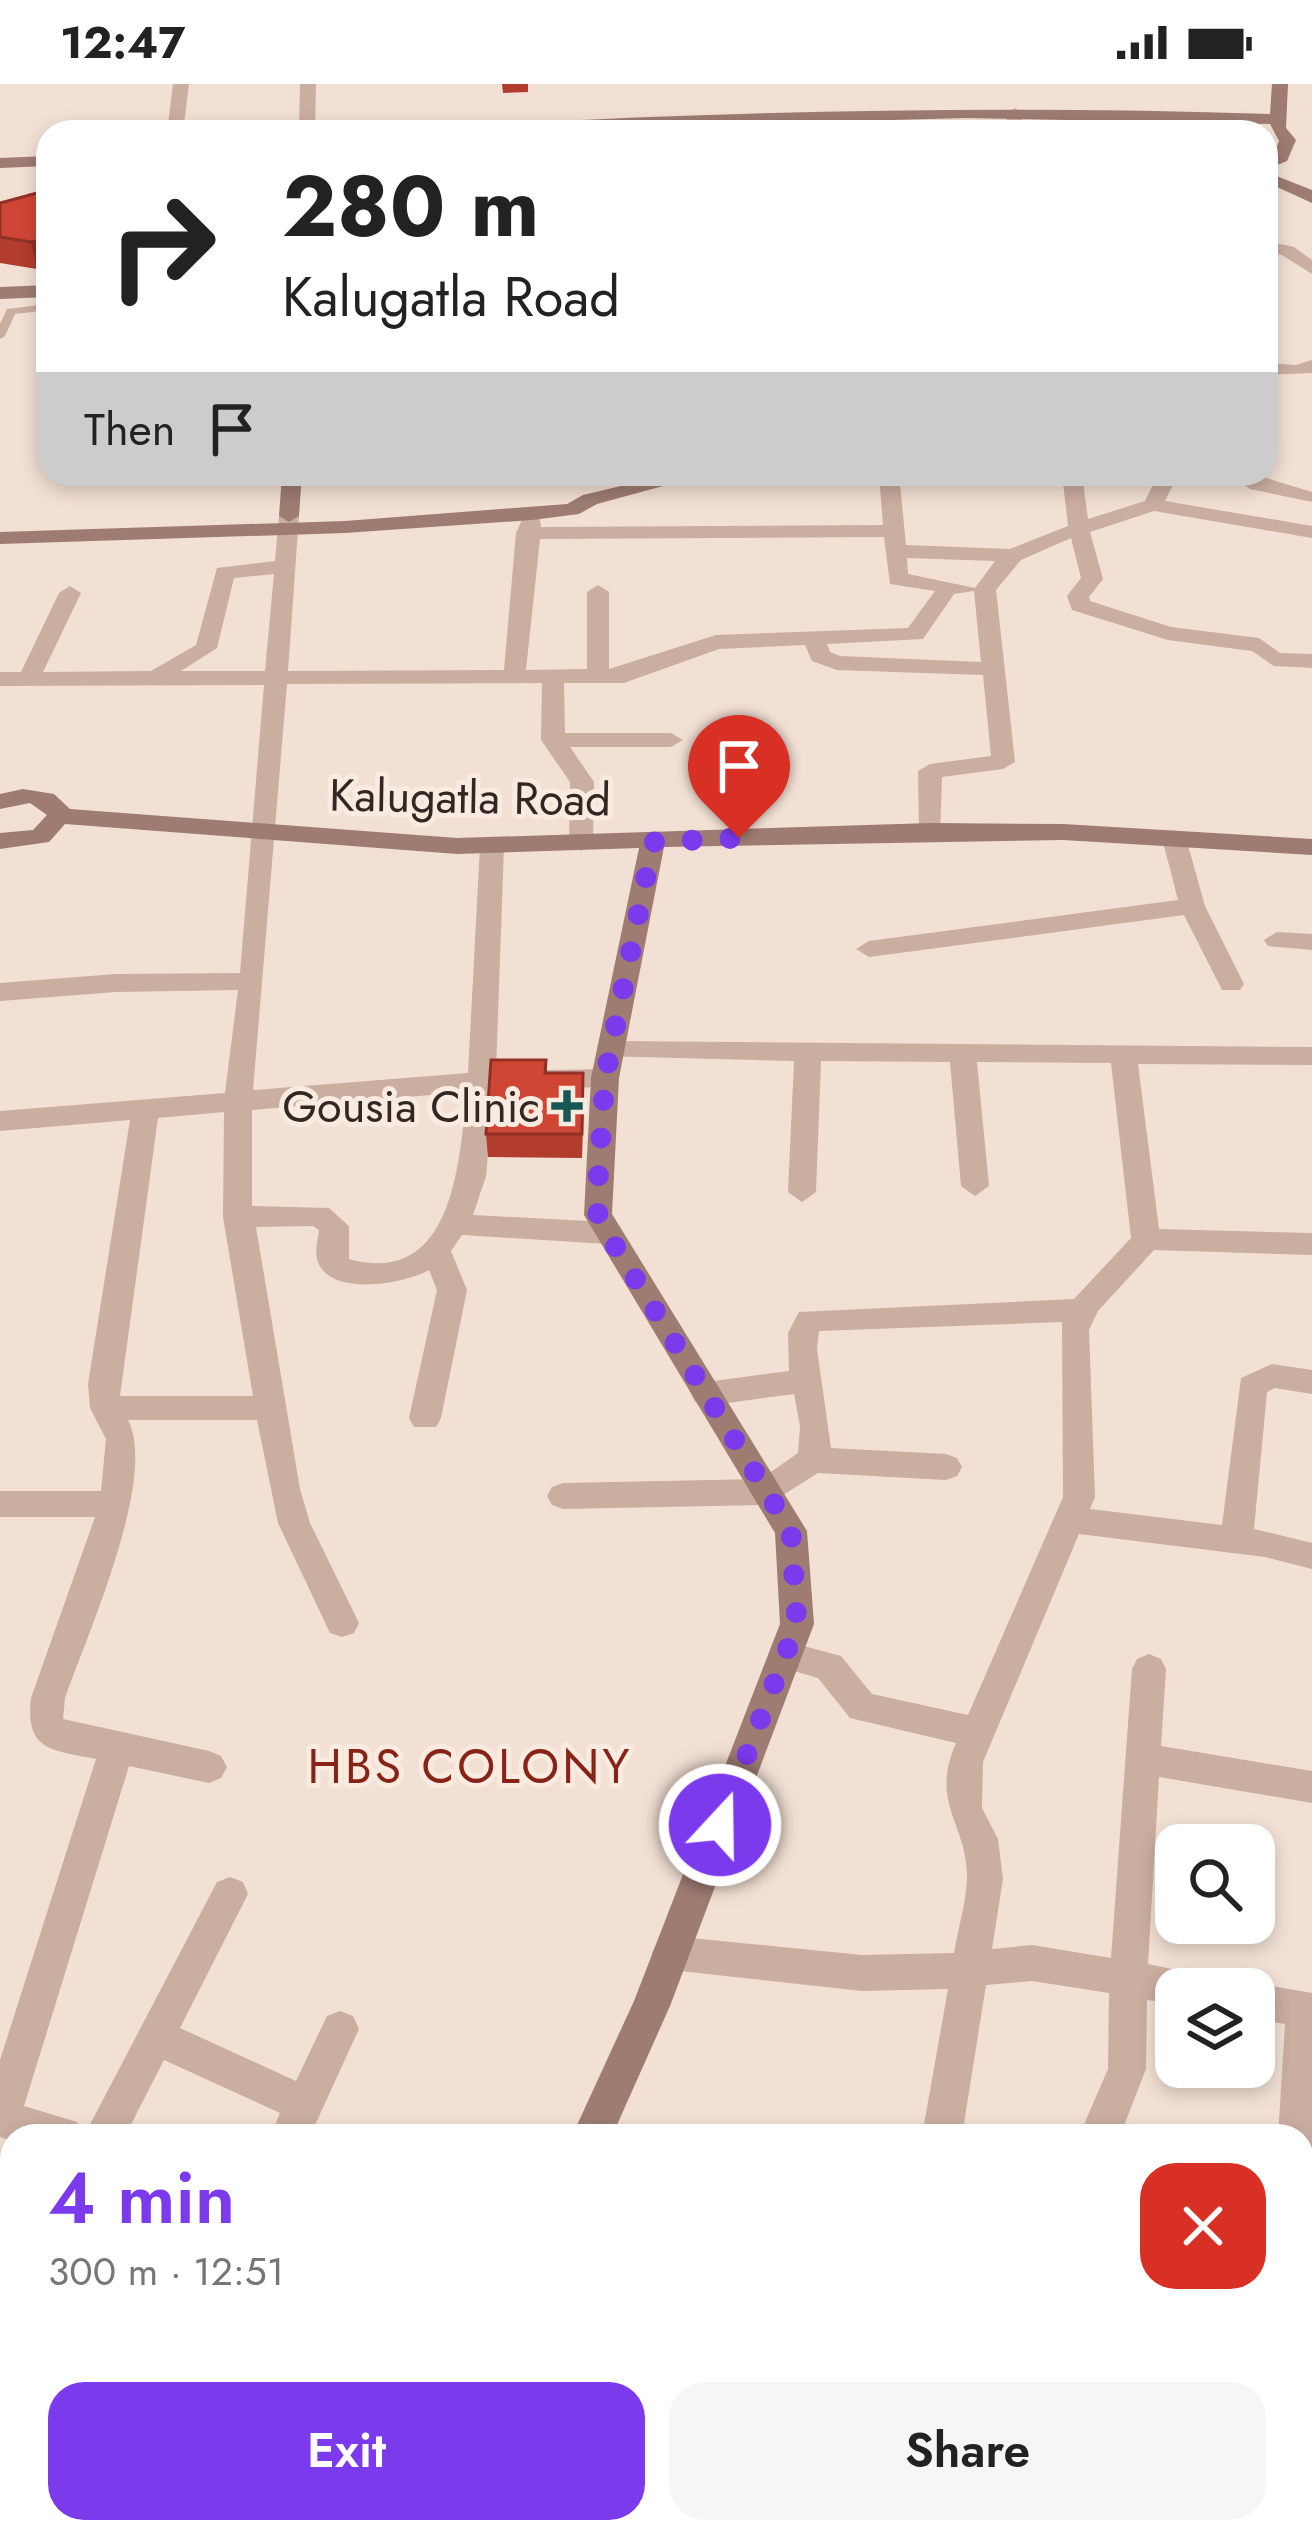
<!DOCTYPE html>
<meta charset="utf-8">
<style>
body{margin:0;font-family:Jost,sans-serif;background:#f6f6f6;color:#222;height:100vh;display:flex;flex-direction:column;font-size:45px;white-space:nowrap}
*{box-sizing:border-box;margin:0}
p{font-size:39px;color:#767676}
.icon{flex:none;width:66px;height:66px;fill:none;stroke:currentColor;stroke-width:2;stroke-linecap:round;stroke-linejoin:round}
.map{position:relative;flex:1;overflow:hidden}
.panel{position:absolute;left:0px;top:2040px;width:1314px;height:420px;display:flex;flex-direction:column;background:#fff;border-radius:36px 36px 0 0;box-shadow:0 6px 18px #0003}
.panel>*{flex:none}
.hud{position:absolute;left:36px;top:36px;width:1242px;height:366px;border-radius:36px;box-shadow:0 6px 18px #0003;background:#fff;color:#222;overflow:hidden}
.controls{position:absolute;left:1155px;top:1740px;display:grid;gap:24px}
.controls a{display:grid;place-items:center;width:120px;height:120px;border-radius:24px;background:#fff;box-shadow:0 6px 18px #0003;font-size:60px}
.pin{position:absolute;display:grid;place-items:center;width:102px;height:102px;color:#fff;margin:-123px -51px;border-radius:50% 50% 50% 0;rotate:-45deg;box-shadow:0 0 12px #0007}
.pin .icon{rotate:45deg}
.me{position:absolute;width:132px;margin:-66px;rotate:21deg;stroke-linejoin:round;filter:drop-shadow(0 0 9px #0008)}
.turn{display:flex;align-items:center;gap:42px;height:252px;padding:0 48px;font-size:54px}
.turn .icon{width:156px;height:156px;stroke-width:2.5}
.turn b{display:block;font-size:84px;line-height:102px}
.then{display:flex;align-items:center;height:114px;padding:0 48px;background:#0003;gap:24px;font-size:45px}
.round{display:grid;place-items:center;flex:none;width:126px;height:126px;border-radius:36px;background:#f6f6f6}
.headline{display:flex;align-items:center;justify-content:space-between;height:204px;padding:0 48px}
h1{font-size:72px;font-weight:600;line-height:90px;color:#7c3aed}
.primary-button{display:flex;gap:24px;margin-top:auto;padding:24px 48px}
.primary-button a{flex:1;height:138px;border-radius:36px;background:#7c3aed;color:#fff;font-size:48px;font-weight:600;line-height:138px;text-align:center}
.primary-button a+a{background:#f6f6f6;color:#222}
.status{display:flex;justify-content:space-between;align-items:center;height:84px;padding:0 60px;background:#fff;direction:ltr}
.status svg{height:33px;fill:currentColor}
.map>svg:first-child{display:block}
.water{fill:#71b1ab}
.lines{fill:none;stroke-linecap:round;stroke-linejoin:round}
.lane{fill:#caaea0;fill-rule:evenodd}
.street{fill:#caaea0;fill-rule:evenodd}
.secondary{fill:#9e7c71;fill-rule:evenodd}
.wall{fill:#b23c2e}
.shaded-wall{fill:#913125}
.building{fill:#cf4635;stroke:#913125;stroke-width:3}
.route{stroke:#7c3aed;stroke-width:21;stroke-dasharray:0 37.8}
.poi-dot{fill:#175753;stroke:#faebe0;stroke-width:4.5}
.labels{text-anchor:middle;stroke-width:10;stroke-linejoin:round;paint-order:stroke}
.street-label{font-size:45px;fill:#332724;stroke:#faebe0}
.poi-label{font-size:45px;fill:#332724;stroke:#faebe0;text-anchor:end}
.neighbourhood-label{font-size:48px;letter-spacing:3px;fill:#882317;stroke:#faebe0}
</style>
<div class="status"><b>12:47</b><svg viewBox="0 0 49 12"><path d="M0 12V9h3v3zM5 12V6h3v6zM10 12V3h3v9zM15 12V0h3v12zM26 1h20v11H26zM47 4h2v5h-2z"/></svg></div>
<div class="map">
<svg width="1312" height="2460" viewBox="0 0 1312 2460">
<rect width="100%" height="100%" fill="#f2e0d4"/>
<path class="water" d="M771,2448H941L955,2460H768Z"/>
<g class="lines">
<path class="lane" d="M48,220V226L15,230L5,252L0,255V240L7,225Z"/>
<g class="street">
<path d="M173,0H189L183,48H167Z"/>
<path d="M300,0H316L315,48H299Z"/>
<path d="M1015,24L1023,29L1022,48H1006L1007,29Z"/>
<path d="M1266,157L1294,163L1312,176V190L1282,171L1266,167Z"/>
<path d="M1312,276V289L1266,291V279L1296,281Z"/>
<path d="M879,390H899L906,461L1010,465L1068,442L1062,390H1082L1088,435L1145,417L1158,390H1178L1165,417L1312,442V454L1154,427L1090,448L1103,495L1089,513L1090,517L1171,543L1259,554L1280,569L1312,570V584L1274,582L1252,567L1168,556L1072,526L1067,512L1081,494L1071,454L1021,476L996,506L1015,678L1003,685L942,693L940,752H922L919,747L918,687L930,680L991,672L983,591L837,586L812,577L805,561L719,565L624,599H564L565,649H671L683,656L671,663H570L594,698L593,759L581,767L569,759L570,698L541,656L542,599L287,600L253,1006L468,989L480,762L492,754L501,757L504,762L496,987L605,985L619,994L605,1003L494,1006L486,1092L473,1131L607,1138L622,1149L607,1160L462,1151L451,1167L467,1206L441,1334L436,1343H414L409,1334L437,1206L429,1186C405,1200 327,1214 317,1175C315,1167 318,1154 319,1146L313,1142L256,1143L300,1405L310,1439L359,1539L354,1549L342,1553L330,1549L278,1439L257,1336H128C158,1394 87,1551 65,1614L63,1635L209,1667L221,1672L227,1683L221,1694L209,1699L129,1682L24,2022L77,2038L83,2052H12V2057L0,2053V1976L96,1675C51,1666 25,1667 31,1614L95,1433H0V1407H101L106,1355L90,1324L88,1300L130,1036L0,1047V1027L225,1009L238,906L116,908L0,917V899L116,890L240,889L264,601L0,602V588H21L59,509L70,502L81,509L43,588L151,587L196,561L217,484L275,477L279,432L289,426L299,432L288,587L504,586L516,449L525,429H539L541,443L883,441ZM884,453L890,500L935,507L908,544L716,551L609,585V508L598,501L587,508V585L526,586L540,455ZM907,474L995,477L975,504L908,490ZM274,490L265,587H181L217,564L234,494ZM974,507L981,578L840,572L830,568L827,560L923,555L954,510ZM467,1008C459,1077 454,1204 349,1175V1142L329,1124L252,1122V1026ZM224,1028L223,1133L253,1312H120L158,1034Z"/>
<path d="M1228,390H1253L1312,408V418L1250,405Z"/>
<path d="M1174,746L1186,754L1205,822L1244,900L1240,906H1222L1184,831L869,873L856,865L869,857L1178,816L1162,754Z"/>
<path d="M1277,848L1312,850V866L1268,862L1264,856Z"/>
<path d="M611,957L1312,963V981L1138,980L1159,1145L1312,1149V1171L1154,1166L1098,1227L1089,1246L1095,1413L1090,1425L1222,1441L1241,1294L1272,1280L1312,1286V1310L1275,1304L1267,1308L1254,1445L1312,1459V1485L1265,1473L1079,1450L983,1678L982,1724L998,1755L1003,1795L992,1865L1032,1861L1111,1874L1132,1585L1137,1575L1149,1570L1161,1575L1166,1585L1161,1662L1312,1687V1719L1159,1693L1148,1880L1204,1892L1210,1905H1176V1920L1147,1916L1146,1985L1120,2052H1079L1108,1985L1109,1909L1032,1897L986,1901L962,2052H922L948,1905L862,1907L671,1886L658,1881L652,1869L658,1857L671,1852L862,1871L954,1869C958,1845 966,1819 967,1795C968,1740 929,1720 956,1659L850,1634L818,1594L773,1581L768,1571L773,1561L785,1557L841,1572L872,1610L968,1631L1063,1413L1062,1238L819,1247L817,1265L831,1364L946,1370L957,1374L962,1383L957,1392L946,1396L818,1389L767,1421L563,1425L552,1421L547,1412L552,1403L563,1399L761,1395L798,1369L800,1342L794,1310L706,1322L695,1318L691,1310L695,1302L706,1298L789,1287L788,1249L799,1228L1074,1215L1131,1154L1111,979L977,978L989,1102L975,1112L961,1102L950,978L821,977L816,1108L802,1118L788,1108L794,977L601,972L597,966Z"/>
<path d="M230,1793L243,1798L248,1810L180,1944L296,1997L327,1932L340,1927L353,1932L359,1945L310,2052H270L280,2029L164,1976L125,2052H84L217,1798Z"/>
<path d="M1254,1899L1312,1909V2066L1302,2070V2052H1278L1285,1940L1254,1935V1905H1240Z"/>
<path d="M1302,2351L1312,2353V2395L1302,2393Z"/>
<path d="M12,2432V2448H48L45,2460H1Z"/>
<path d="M1302,2441L1305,2460H1261V2448H1302Z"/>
<path d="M203,2448H247L245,2460H201Z"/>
</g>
<g class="secondary">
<path d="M1272,0H1288L1286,44L1296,56L1287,77L1266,86V74L1274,70L1279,57L1270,40L966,34L438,48L446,43C721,27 995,21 1270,30Z"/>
<path d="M48,72V82L0,84V74Z"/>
<path d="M1266,88L1312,106V119L1266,98Z"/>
<path d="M48,201V213L0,215V203Z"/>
<path d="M282,390H302L299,432L289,438L279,432Z"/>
<path d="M671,390H707L597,420L579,430L532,436L345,449L0,460V448L345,437L567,420L583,411Z"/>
<path d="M23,705L54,710L70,725L457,754L931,739L1063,740L1312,755V771L1063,756L664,763L619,994L612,1130L807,1447L814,1540L670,1922L612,2052H572L634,1917L780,1540L775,1449L584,1131L591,994L639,764L457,770L65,740L49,758L0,765V749L33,746L47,731L30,719L0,725V710Z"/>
<rect x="500" y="2448" width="44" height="12"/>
</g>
</g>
<g class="wall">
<path d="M502,0H528V8L503,9Z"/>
<path d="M48,106L37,185L0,179V119Z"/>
<path d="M546,976L547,989L584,1012L582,1074L488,1073L486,1050Z"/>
</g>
<path class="shaded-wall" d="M48,156V184L37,185L31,158Z"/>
<g class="building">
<path d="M48,106V156L31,158L0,153V119Z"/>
<path d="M491,976H546L545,989H583L582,1050H486Z"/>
</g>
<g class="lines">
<path class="route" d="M720,1741L797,1540L791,1447L607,1149L598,1131L597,1112L605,994L653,758L739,754"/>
</g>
<path class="poi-dot" d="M561 1004h12v12h12v12h-12v12h-12v-12h-12v-12h12z"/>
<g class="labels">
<g class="street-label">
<text transform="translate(470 713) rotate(1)" y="16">Kalugatla Road</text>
</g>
<g class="poi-label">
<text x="540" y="1038">Gousia Clinic</text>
</g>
<g class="neighbourhood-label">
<text x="470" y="1699">HBS COLONY</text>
</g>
</g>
</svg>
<div class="controls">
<a><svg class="icon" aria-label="search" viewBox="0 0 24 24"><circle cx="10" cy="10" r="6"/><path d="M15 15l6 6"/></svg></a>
<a><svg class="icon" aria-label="layers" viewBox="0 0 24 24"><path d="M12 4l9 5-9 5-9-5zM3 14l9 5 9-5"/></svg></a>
</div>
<div class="pin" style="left:739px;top:754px;background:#d93025"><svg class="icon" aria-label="arrive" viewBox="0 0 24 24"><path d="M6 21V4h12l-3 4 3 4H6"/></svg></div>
<svg class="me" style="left:720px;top:1741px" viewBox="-20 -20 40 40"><circle r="17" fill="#7c3aed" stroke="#fff" stroke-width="3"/><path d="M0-11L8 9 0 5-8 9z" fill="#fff"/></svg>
<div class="hud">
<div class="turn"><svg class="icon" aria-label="right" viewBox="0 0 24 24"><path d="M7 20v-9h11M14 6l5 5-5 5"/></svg><div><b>280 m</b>Kalugatla Road</div></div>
<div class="then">Then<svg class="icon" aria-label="arrive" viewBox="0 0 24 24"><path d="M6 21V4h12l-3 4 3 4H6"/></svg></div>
</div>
<section class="panel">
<div class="headline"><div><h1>4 min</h1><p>300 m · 12:51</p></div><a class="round" style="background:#d93025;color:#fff"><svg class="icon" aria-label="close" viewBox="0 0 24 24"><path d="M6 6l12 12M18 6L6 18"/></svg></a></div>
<div class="primary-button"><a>Exit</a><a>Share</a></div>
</section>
</div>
